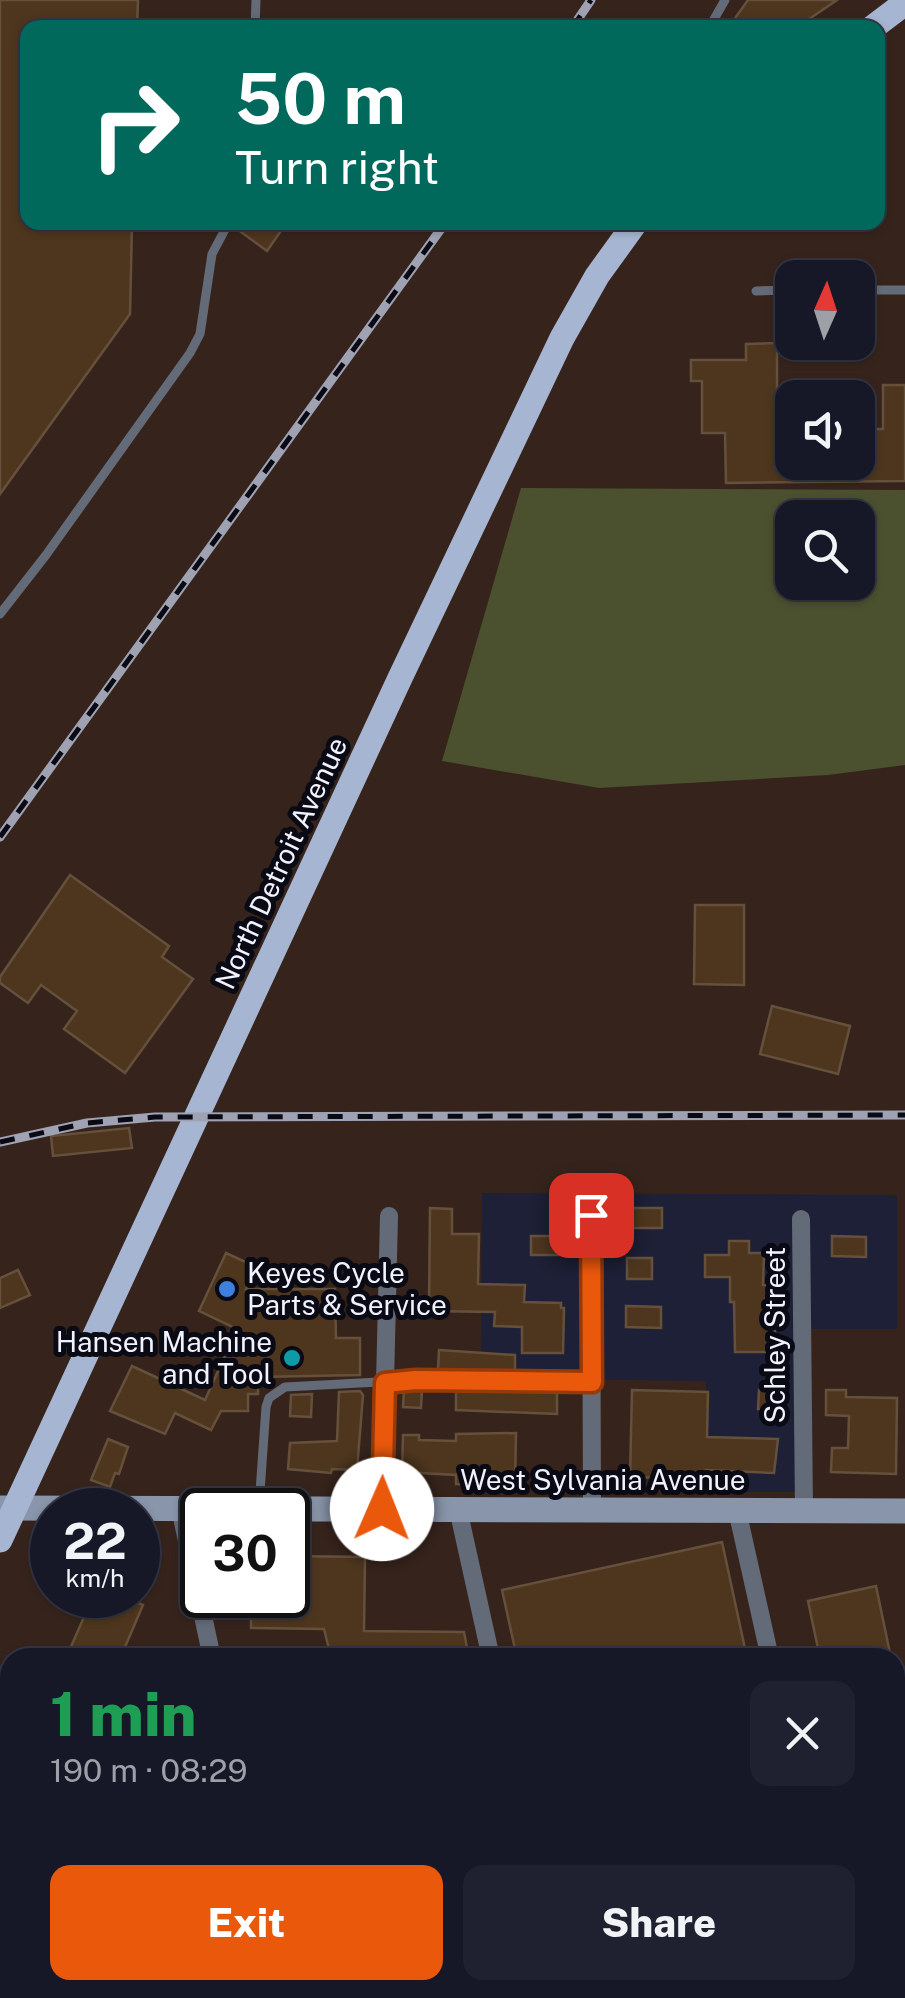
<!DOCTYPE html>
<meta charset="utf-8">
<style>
body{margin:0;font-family:"Public Sans",sans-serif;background:#1f2130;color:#f1f3f6;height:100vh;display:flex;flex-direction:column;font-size:38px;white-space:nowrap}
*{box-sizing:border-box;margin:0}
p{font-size:32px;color:#9ea0a8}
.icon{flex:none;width:55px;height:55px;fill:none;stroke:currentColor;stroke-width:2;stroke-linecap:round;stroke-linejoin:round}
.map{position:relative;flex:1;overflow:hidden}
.drawer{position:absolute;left:0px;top:1648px;width:905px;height:352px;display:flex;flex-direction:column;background:#161828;border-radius:30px 30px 0 0;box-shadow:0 2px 8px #0004,0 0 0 2px #353745}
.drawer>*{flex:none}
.top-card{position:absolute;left:20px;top:20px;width:865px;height:210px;border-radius:20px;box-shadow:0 2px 8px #0004,0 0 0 2px #353745;background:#00695c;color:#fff;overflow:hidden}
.needle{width:65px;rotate:3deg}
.fabs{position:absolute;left:775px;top:260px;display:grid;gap:20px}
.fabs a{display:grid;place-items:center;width:100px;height:100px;border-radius:20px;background:#161828;box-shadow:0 2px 8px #0004,0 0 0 2px #353745;font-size:50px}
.speed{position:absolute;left:30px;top:1488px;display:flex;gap:20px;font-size:50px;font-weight:700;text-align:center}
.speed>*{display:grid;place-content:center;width:130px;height:130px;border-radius:50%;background:#161828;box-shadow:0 2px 8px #0004,0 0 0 2px #353745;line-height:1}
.speed small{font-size:25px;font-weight:400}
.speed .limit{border:5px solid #111;border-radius:15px;background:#fff;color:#111}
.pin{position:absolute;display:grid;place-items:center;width:85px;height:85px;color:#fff;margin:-42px;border-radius:20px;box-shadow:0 5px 15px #0006}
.me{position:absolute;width:110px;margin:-55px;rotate:1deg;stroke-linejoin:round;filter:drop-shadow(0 0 8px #0008)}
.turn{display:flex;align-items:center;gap:35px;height:210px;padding:0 50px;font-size:45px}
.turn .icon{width:130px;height:130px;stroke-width:2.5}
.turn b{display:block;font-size:70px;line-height:85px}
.round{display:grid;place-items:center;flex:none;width:105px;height:105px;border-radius:20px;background:#1f2130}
.overview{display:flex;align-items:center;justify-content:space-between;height:170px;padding:0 50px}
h1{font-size:60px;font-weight:800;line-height:75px;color:#1e9e55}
.cta{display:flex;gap:20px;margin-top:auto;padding:20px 50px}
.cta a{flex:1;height:115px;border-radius:20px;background:#ea580c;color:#fff;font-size:40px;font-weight:800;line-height:115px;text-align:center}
.cta a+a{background:#1f2130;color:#f1f3f6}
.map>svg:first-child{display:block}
.industrial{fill:#36241c;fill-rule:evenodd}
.forest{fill:#4b502f;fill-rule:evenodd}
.building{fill:#4e361e;stroke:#65503c;stroke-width:2.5}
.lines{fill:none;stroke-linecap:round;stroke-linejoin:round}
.service{stroke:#646b78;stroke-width:9}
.minor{stroke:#646b78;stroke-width:18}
.secondary{stroke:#8995aa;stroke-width:25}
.primary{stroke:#a6b5d1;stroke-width:25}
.rail-casing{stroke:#9fa2b2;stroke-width:9}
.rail{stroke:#090a14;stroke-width:5;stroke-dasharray:15;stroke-linecap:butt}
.route-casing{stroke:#983908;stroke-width:25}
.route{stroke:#ea580c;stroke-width:18}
.shop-dot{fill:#3f7fe0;stroke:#090a14;stroke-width:4}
.culture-dot{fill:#0f9aa8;stroke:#090a14;stroke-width:4}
.labels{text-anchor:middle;stroke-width:10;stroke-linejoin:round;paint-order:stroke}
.street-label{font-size:28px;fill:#f0f2fe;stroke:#090a14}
.poi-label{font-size:28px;fill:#f0f2fe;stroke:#090a14;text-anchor:start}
</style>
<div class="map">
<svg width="905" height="1998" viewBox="0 0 905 1998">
<rect width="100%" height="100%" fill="#1d2036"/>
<path class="industrial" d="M0,0H905V1998H713L711,1990H895V1658H10V1990H96L92,1998H0ZM28,28H878V222H28ZM792,278H858V342H792ZM792,398H858V462H792ZM792,518H858V582H792ZM482,1193L897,1195V1329H806V1492H706V1381L481,1378ZM52,1510H138V1595H52ZM202,1510H288V1595H202Z"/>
<path class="forest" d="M521,488L905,490V765L828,775L599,788L442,761ZM792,518H858V582H792Z"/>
<g class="building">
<path d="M0,0H138L137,28H28V222H132L130,314L0,494Z"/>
<path d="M748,0H837L796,28H728Z"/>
<path d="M248,222H287L267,251L241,232Z"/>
<path d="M777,343V430H792V462H858V429H883V385H905V481L726,483L725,433H702V381H691V360H746V344Z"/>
<path d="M70,875L169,946L162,957L193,979L125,1073L64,1029L77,1011L41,985L28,1003L0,983V977Z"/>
<path d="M695,905H744V985L694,984Z"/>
<path d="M772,1006L850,1026L838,1074L760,1054Z"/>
<path d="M129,1128L132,1148L53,1156L51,1136Z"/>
<path d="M430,1208L452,1209V1234H479L478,1284L525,1285L524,1302L561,1303V1308H564L563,1353H522V1327L494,1326L495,1312L429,1311Z"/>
<rect x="627" y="1208" width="35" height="20"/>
<rect x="531" y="1236" width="31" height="19"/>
<path d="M832,1236L866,1237V1257L832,1256Z"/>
<path d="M729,1241H749V1253H764L763,1285H775V1352H735L734,1302H730V1277H705V1255H729Z"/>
<path d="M226,1253L256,1267L246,1289H335L336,1338H360V1375L258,1377V1394H248V1411H221L211,1430L175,1413L165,1434L110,1411L132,1366L205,1400L237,1329L199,1311Z"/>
<rect x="627" y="1258" width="25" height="21"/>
<path d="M18,1270L30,1295L0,1308V1278Z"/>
<path d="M626,1306L661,1307V1328L626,1327Z"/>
<path d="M439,1350L515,1355V1373L438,1370Z"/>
<path d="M404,1389L422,1390L421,1408L403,1407Z"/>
<path d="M456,1389L557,1390V1414L456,1410Z"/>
<path d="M632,1390L708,1392L707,1437L778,1439L774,1473L706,1470V1479L630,1477Z"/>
<path d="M759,1390L779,1391L778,1410L758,1409Z"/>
<path d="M826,1390H846V1397L897,1398L896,1474L831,1472L832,1448H848L849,1416L826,1415Z"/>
<path d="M360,1391L363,1395L357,1470L332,1469L331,1473L288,1469L290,1443L337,1441L339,1392Z"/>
<path d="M312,1394L311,1417L290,1416L291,1395Z"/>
<path d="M516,1433L515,1485L456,1484V1475L402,1472L403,1435H419V1440L456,1441V1434Z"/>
<path d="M108,1439L128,1447L119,1474L115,1473L110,1487L91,1480Z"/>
<path d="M722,1542L747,1658H517L502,1590Z"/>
<path d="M288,1556L365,1557L364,1631L464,1632L469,1658H360L358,1651L331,1657L324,1629L251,1628V1595H288Z"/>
<path d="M876,1586L891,1658H820L808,1601Z"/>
<path d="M78,1595H119L143,1605L125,1647L148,1658H66L84,1617L71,1612Z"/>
</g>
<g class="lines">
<g class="service">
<path d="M255,28L256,0"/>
<path d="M709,28L725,0"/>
<path d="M858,290H905"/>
<path d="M756,291L792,290"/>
<path d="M0,614L46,555L190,353L200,334L212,254L229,222"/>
<path d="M259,1506L266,1407L269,1398L285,1387L416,1380L591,1382"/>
</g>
<g class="minor">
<path d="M591,1215L592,1510"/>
<path d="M801,1219L804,1510"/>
<path d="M180,1508L212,1658"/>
<path d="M382,1509L389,1216"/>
<path d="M458,1509L491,1658"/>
<path d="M737,1510L770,1658"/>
<path d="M285,1990L287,1998"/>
<path d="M564,1990L566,1998"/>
<path d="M842,1990L844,1998"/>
<path d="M92,1998L96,1990"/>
</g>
<path class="secondary" d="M0,1508L905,1511"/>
<g class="primary">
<path d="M872,28L905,3"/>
<path d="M0,1540L400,678L562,338L597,276L636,222"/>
</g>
<defs>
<g id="rail">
<path d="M572,28L591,0"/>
<path d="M0,837L446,222"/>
<path d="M0,1142L87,1123L155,1117L905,1115"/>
</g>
</defs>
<use href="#rail" class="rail-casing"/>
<use href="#rail" class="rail"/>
</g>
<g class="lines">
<defs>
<path id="route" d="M382,1509L385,1383L416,1380L592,1382L591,1215"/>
</defs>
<use href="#route" class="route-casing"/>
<use href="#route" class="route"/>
</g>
<circle class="shop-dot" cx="227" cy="1289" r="10"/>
<circle class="culture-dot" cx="292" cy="1358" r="10"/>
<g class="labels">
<g class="street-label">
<text transform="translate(281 863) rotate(-65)" y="10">North Detroit Avenue</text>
<text transform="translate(775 1335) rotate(-90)" y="10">Schley Street</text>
<text x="603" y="1490">West Sylvania Avenue</text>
</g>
<g class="poi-label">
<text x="247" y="1283">Keyes Cycle<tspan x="247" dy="32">Parts &amp; Service</tspan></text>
<text x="272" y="1352" text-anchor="end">Hansen Machine<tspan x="272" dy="32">and Tool</tspan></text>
</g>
</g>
</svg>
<div class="fabs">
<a><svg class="needle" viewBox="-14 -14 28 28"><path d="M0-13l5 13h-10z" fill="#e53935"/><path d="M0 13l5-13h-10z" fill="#9ea0a8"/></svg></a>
<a><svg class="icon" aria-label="sound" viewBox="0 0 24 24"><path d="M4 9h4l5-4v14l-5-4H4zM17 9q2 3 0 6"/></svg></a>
<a><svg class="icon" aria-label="search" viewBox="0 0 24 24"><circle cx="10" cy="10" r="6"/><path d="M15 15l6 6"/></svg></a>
</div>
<div class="speed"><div>22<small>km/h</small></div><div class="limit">30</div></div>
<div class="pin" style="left:591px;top:1215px;background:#d93025"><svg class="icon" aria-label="arrive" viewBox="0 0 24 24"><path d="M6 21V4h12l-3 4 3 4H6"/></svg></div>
<svg class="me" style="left:382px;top:1509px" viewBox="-20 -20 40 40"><circle r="19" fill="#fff"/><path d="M0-13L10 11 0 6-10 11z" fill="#ea580c"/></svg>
<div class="top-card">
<div class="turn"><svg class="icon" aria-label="right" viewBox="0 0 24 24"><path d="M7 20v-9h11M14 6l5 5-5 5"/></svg><div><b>50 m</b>Turn right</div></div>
</div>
<section class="drawer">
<div class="overview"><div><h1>1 min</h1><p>190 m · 08:29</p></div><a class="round"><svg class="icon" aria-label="close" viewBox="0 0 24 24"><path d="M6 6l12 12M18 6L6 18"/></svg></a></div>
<div class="cta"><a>Exit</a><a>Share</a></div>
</section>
</div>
